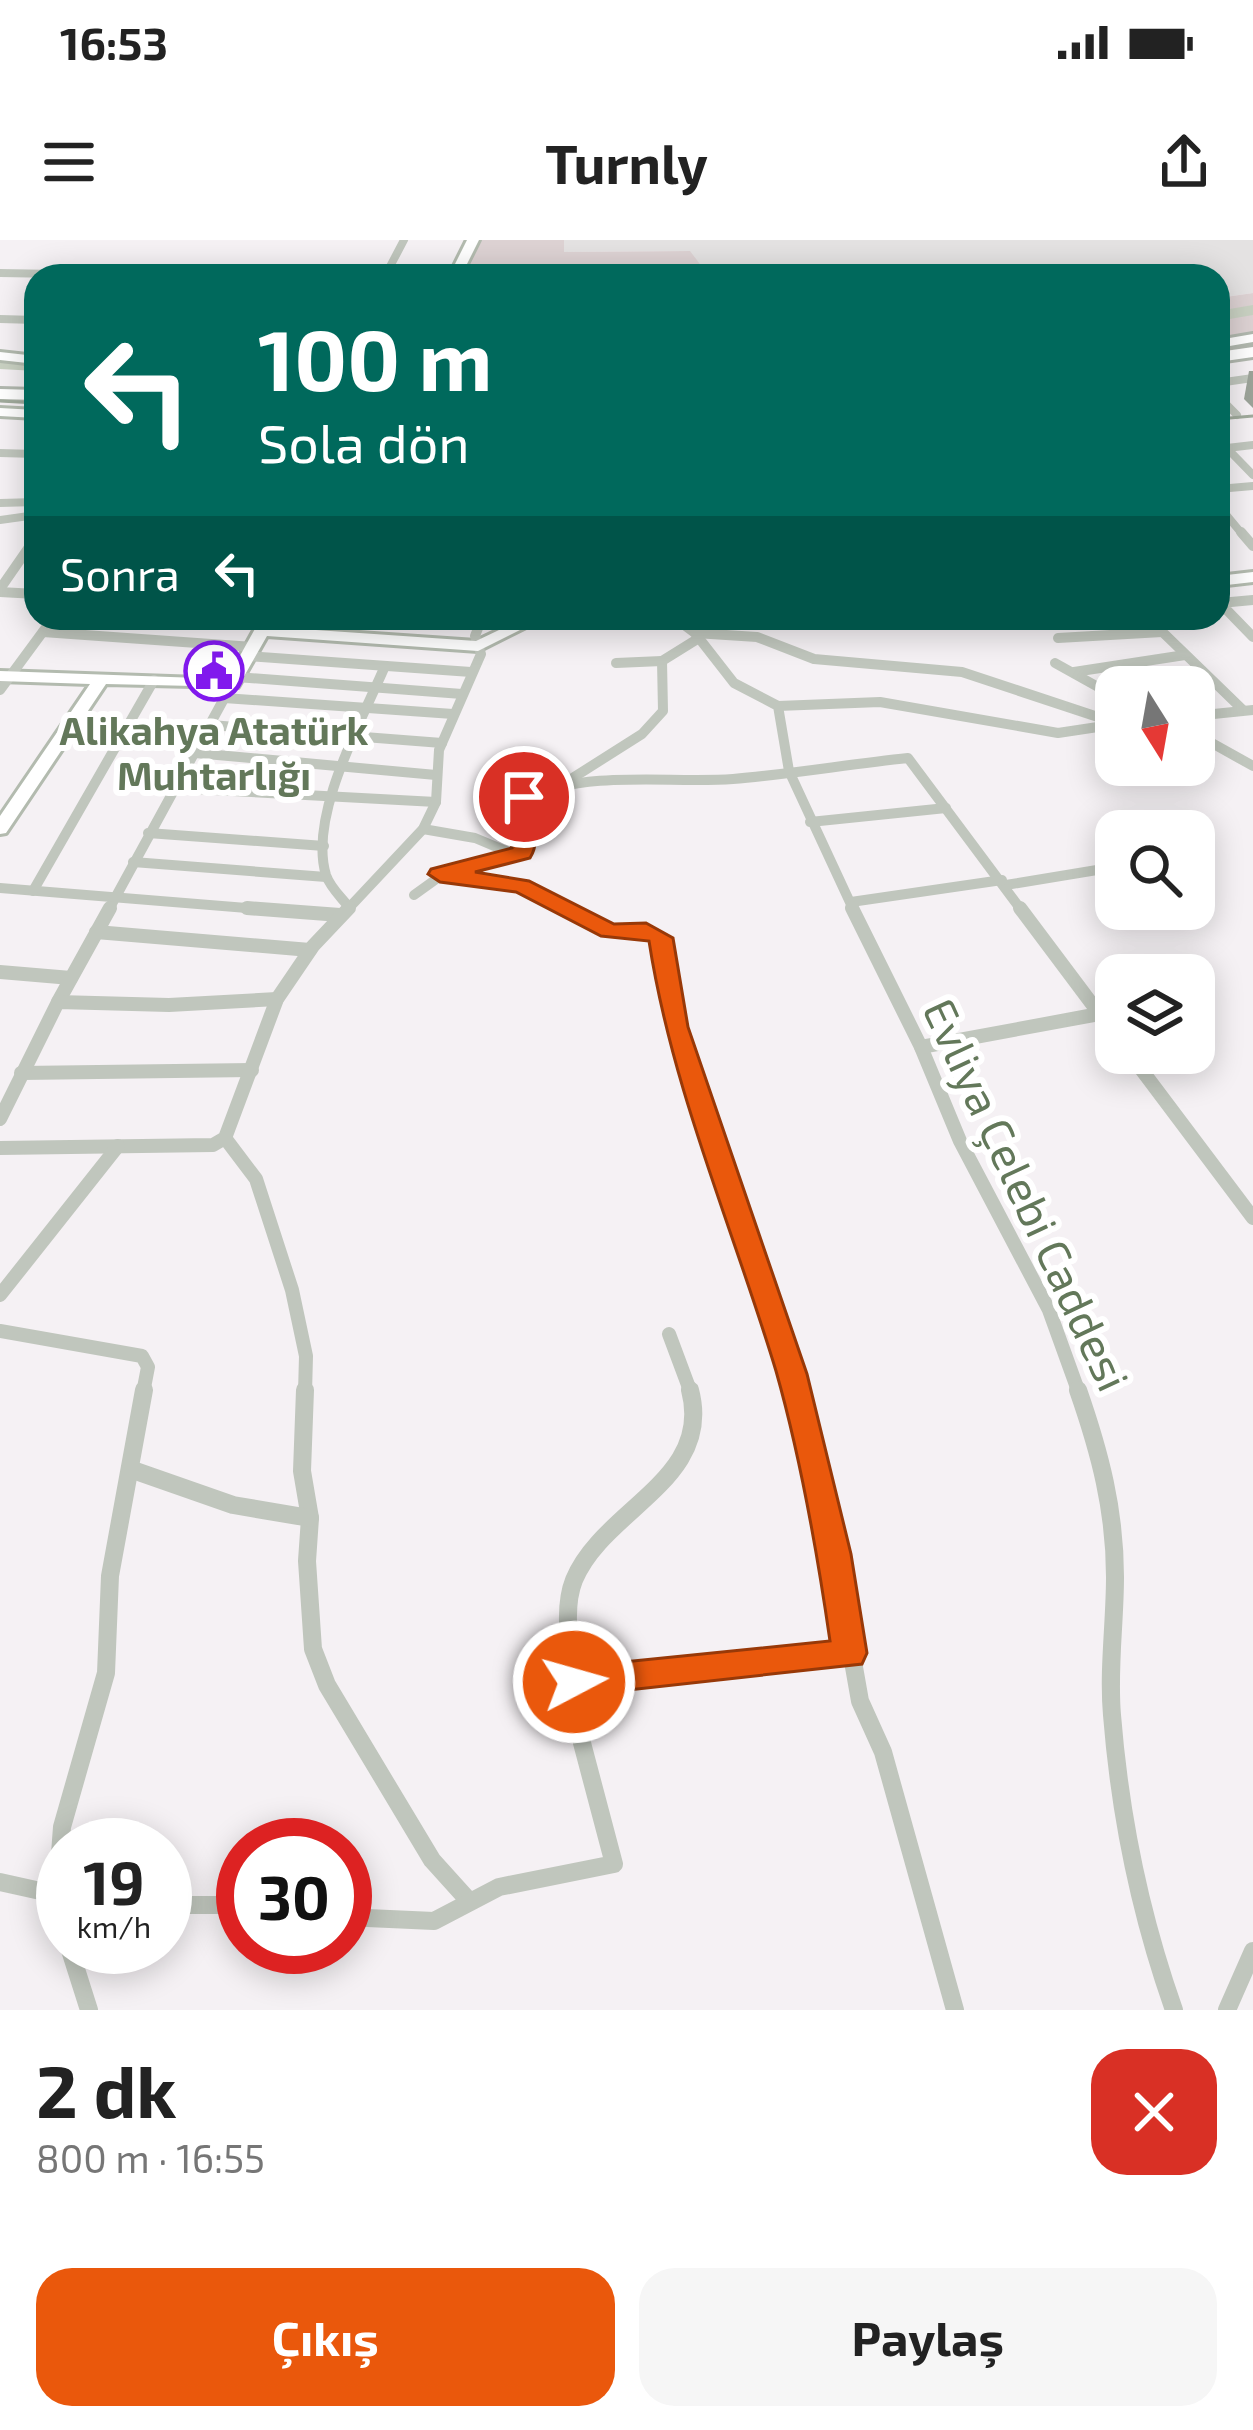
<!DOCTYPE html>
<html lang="tr">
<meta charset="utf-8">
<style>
body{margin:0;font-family:"Exo 2",sans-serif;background:#f6f6f6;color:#222;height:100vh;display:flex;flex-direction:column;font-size:45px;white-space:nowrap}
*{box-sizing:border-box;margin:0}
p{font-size:39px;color:#767676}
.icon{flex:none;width:66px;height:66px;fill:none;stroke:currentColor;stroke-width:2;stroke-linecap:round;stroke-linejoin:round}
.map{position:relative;height:1770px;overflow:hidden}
.side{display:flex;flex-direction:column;background:#fff;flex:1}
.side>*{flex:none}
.guide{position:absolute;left:24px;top:24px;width:1206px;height:366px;border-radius:36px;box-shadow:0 6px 30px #0003;background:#00695c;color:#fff;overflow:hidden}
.needle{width:78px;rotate:169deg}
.tools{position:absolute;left:1095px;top:426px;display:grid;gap:24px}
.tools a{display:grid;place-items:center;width:120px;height:120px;border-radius:24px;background:#fff;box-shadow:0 6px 30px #0003;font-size:60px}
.speed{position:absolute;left:36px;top:1578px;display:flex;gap:24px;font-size:60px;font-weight:700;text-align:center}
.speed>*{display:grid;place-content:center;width:156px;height:156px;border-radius:50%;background:#fff;box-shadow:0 6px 30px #0003;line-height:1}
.speed small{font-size:30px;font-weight:400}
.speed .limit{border:18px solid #d22;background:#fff;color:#111}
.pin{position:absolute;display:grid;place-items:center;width:102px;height:102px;color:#fff;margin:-51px;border:6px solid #fff;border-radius:50%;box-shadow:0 3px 12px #0007}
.me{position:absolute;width:132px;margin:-66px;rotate:84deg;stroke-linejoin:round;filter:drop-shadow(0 0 9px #0008)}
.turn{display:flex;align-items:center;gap:42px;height:252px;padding:0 36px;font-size:54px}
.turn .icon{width:156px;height:156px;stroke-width:2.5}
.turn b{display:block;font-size:84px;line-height:102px}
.then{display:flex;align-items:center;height:114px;padding:0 36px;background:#0003;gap:24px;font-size:45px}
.round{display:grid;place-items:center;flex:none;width:126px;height:126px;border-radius:36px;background:#f6f6f6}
.overview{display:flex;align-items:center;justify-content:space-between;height:204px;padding:0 36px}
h1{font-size:72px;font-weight:700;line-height:90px}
.cta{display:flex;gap:24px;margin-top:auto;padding:24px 36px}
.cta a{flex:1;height:138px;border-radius:36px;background:#ea580c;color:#fff;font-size:48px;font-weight:700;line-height:138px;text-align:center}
.cta a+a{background:#f6f6f6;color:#222}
.status{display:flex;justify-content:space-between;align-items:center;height:84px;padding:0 60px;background:#fff;direction:ltr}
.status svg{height:33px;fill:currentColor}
header{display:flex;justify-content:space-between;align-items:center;height:156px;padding:0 36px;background:#fff;font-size:54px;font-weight:700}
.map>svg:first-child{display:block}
.built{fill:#e4e2e2}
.green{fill:#ddd2d3}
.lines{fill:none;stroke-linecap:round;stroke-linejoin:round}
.river{fill:#c9d1c2;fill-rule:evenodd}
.secondary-casing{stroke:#b3bbaf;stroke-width:6}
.primary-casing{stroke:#b1b8ae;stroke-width:6}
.highway-casing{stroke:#b1b7ae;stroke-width:6}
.street-far3{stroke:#c0c6bd;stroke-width:8}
.street-far2{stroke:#c0c6bd;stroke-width:10}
.street-far1{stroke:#c0c6bd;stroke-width:14}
.street{stroke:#c0c6bd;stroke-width:18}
.secondary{fill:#fff;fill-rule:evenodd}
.primary{fill:#fff;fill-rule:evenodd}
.highway{fill:#fff;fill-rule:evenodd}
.tram{stroke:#a0aa9c;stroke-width:3}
.wall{fill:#9ca399}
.route{fill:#ea580c;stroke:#983908;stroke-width:3}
.labels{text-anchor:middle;stroke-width:12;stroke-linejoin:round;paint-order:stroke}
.far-poi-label{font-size:39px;font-weight:bold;fill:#63785a;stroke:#fff}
.street-label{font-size:45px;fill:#63785a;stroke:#fff}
</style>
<div class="status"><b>16:53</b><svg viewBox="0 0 49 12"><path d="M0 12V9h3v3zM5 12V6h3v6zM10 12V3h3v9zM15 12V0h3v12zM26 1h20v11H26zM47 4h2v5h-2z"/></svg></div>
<header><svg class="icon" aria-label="menu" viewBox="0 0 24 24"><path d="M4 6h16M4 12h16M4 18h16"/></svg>Turnly<svg class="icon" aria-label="share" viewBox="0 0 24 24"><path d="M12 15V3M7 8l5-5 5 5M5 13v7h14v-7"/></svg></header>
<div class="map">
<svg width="1253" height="1770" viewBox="0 0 1253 1770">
<rect width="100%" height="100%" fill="#f5f1f4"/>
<path class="built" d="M564,0H1253V53L1218,58V36H709L689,11L563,12Z"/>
<g class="green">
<path d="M482,0H564V12L690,11L709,36H462Z"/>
<path d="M1253,53V96L1218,101V58Z"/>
</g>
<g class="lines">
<g class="river">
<path d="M1253,65V75L1218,81V71Z"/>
<path d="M0,119L36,121V131L0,129Z"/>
</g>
<defs>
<g id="secondary">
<path d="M467,0H479L461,36H449Z"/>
<path d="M0,112L36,116V124L0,120Z"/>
<path d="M0,168L36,170V178L0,176Z"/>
<path d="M1253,332V342L1218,346V336Z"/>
<path d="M261,378H277L272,387L476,401L524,378H544L478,411L267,396L238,447L106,444L6,593L0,594V576L90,444L0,441V431L227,439Z"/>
</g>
<path id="primary" d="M1253,94V102L1218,108V100Z"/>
<g id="highway">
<path d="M1253,107V117L1218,122V112Z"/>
<path d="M0,149L36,150V160L0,159Z"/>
</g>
</defs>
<use href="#secondary" class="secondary-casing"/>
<use href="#primary" class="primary-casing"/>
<use href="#highway" class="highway-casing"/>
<g class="street-far3">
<path d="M0,33L175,36"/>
<path d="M385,36L404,0"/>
<path d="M0,79L36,80"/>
<path d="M1218,143L1253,138"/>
<path d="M1218,156L1237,175"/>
<path d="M1218,199L1253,235"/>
<path d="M1227,208L1253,205"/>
<path d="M0,213L36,214"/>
<path d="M1218,249L1253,246"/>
<path d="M0,263L36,262"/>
<path d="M1218,265L1243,295"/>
<path d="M0,280L36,275"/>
</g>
<g class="street-far2">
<path d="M1241,292L1253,306"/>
<path d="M0,349L36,297"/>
<path d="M0,352L36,354"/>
<path d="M1253,360L1220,363L1253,397"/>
<path d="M675,378L695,393L734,443L778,466L789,531L854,671"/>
<path d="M1148,378L1243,470"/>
<path d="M43,392L253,407"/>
<path d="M695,393L757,397L814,419L962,432L1116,483"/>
<path d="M1058,398L1162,392"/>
<path d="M248,416L471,432"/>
<path d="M616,423L662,421"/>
<path d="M1055,423L1116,457"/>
<path d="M1074,432L1185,415"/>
<path d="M236,437L462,454"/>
<path d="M0,450L53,378"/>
<path d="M224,458L453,474"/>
<path d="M778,466L880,462L1058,493L1111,485"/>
<path d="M1194,476L1253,470"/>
<path d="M210,485L442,503"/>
<path d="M1194,493L1253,526"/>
<path d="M195,513L436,535"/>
<path d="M560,546L642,494L663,471L662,421L699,398"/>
<path d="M176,548L436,562"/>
<path d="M810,582L946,568"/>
<path d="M423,589L475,598L518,616"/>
<path d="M148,593L324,606"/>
<path d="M133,622L326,637"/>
<path d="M440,634L520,646L569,671"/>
<path d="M1006,645L1103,629"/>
<path d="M0,648L285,671"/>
<path d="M33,651L154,440"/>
<path d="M414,655L446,632L522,613L525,604L515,565C576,527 664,544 733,539C792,534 850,524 908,518L1022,671"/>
<path d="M851,662L1002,640"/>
<path d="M348,666C340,656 330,647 326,635C308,576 362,480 385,426"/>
<path d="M108,671L232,444"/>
<path d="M346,671L423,589L436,562L439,510L481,414L475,396L482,378"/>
</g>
<g class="street-far1">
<path d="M247,668L340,675"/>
<path d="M563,668L610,691H646L660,698L675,787L796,1153"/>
<path d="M852,668L921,807L960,901L1049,1070L1079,1153"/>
<path d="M1020,668L1116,796"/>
<path d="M96,692L310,710"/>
<path d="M0,732L71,738"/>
<path d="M58,762L110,668"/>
<path d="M921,807L1099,774"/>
<path d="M1129,813L1253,978"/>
<path d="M21,833L252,830"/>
<path d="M0,879L58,762L169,765L277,759"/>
<path d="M225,898L256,939L292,1050L306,1116L305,1153"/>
<path d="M0,908L213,905L225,898L277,759L313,706L349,668"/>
<path d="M0,1055L118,906"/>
<path d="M0,1091L142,1116L148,1127L143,1153"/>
<path d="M669,1094L691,1153"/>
</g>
<g class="street">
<path d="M305,1150L302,1231L310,1278L307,1321L313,1409L327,1445L432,1620L469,1661"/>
<path d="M796,1150L834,1314L860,1461L883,1512L955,1770"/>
<path d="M1078,1150C1100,1213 1115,1270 1115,1337C1115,1383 1108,1430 1112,1475C1120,1576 1140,1674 1174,1770"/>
<path d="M130,1229L233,1265L310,1278"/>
<path d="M574,1442C571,1410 562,1370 574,1340C603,1269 714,1240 690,1150"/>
<path d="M0,1642L63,1656"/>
<path d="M165,1665H243"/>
<path d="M345,1677L434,1681L499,1647L614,1624L582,1503L574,1442L849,1413"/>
<path d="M63,1684L57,1654L62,1587L106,1433L110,1336L144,1150"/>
<path d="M69,1707L89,1770"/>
<path d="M1227,1770L1253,1711"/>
</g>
<use href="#secondary" class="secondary"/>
<use href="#primary" class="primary"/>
<use href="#highway" class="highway"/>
<g class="tram">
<path d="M0,161L36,163"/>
<path d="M1218,179L1253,176"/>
</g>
</g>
<path class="wall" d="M1249,131H1253V168L1244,159Z"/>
<path class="route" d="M524,550L536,557L527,566C532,584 541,601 530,618L475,632L529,641L614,684L646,683L673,698L688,787L807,1134L851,1314L867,1413L862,1424L574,1456L561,1452L556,1442L561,1431L574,1427L830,1401C817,1311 801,1219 776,1131C733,988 672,850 649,701L601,696L516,652L440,642L428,634L431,629L512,608L504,565Z"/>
<defs>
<symbol id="civic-ring" viewBox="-11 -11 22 22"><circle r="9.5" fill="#fff" stroke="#8119ed" stroke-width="1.5"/><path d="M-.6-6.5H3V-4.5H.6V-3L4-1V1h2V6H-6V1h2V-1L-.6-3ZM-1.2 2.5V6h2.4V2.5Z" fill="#8119ed"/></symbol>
</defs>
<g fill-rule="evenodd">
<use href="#civic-ring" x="181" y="398" width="66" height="66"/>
</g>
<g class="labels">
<g class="far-poi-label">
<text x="214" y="505">Alikahya Atatürk<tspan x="214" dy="45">Muhtarlığı</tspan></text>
</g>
<g class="street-label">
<text transform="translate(1026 955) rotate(65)" y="16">Evliya Çelebi Caddesi</text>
</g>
</g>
</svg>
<div class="tools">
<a><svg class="needle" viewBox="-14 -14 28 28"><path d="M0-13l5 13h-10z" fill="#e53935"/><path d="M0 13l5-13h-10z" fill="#767676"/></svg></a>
<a><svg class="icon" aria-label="search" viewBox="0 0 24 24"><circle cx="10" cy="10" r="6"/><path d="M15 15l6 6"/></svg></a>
<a><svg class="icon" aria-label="layers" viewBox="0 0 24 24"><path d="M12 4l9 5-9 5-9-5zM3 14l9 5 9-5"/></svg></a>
</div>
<div class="speed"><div>19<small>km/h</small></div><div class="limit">30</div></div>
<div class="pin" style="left:524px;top:557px;background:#d93025"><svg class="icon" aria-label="arrive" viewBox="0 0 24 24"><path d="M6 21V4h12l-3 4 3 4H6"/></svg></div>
<svg class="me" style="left:574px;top:1442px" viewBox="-20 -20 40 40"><circle r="17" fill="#ea580c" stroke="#fff" stroke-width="3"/><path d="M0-11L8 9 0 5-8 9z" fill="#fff"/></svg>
<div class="guide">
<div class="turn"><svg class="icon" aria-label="left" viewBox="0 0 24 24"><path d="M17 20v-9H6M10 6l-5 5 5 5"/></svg><div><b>100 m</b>Sola dön</div></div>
<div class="then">Sonra<svg class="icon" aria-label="left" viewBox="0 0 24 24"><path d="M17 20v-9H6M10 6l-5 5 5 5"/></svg></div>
</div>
</div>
<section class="side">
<div class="overview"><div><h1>2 dk</h1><p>800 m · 16:55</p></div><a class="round" style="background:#d93025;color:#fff"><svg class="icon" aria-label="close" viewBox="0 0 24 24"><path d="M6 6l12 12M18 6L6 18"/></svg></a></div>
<div class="cta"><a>Çıkış</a><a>Paylaş</a></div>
</section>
